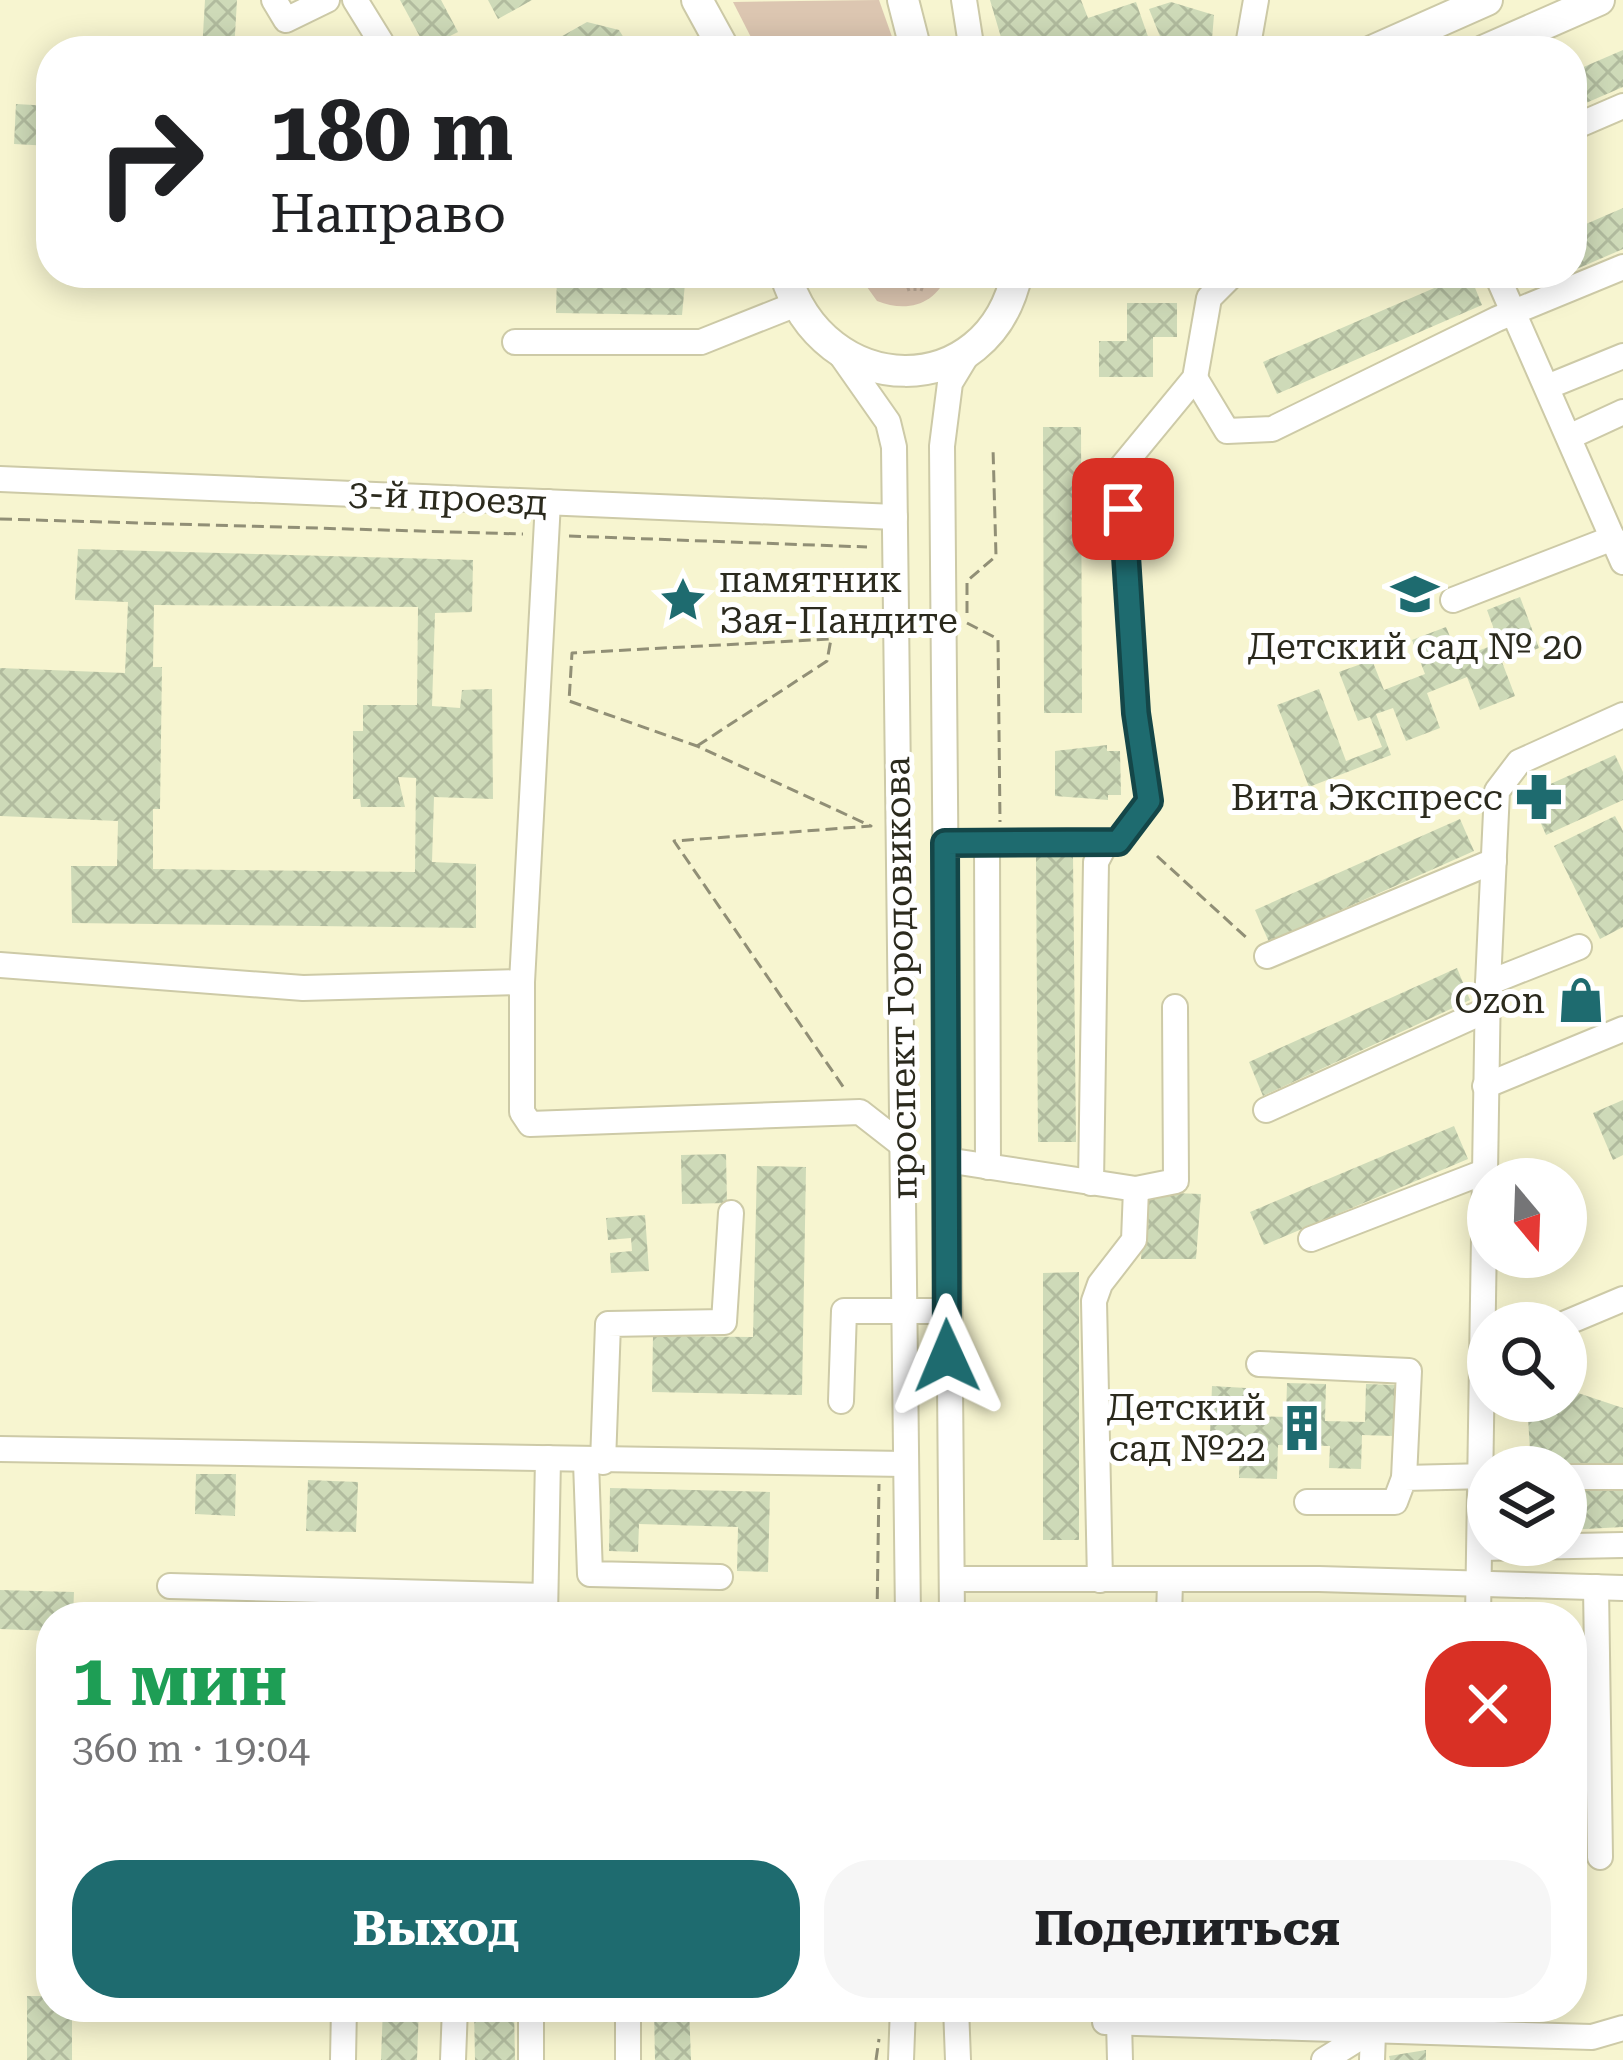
<!DOCTYPE html>
<html lang="ru">
<meta charset="utf-8">
<style>
body{margin:0;font-family:"Roboto Serif",serif;background:#f6f6f6;color:#202124;height:100vh;display:flex;flex-direction:column;font-size:45px;white-space:nowrap}
*{box-sizing:border-box;margin:0}
p{font-size:39px;color:#757577}
.icon{flex:none;width:66px;height:66px;fill:none;stroke:currentColor;stroke-width:2;stroke-linecap:round;stroke-linejoin:round}
.map{position:relative;flex:1;overflow:hidden}
.sheet{position:absolute;left:36px;top:1602px;width:1551px;height:420px;display:flex;flex-direction:column;background:#fff;border-radius:48px;box-shadow:0 6px 30px #0003}
.sheet>*{flex:none}
.guide{position:absolute;left:36px;top:36px;width:1551px;height:252px;border-radius:48px;box-shadow:0 6px 30px #0003;background:#fff;color:#202124;overflow:hidden}
.needle{width:78px;rotate:161deg}
.buttons{position:absolute;left:1467px;top:1158px;display:grid;gap:24px}
.buttons a{display:grid;place-items:center;width:120px;height:120px;border-radius:50%;background:#fff;box-shadow:0 6px 30px #0003;font-size:60px}
.pin{position:absolute;display:grid;place-items:center;width:102px;height:102px;color:#fff;margin:-51px;border-radius:24px;box-shadow:0 6px 18px #0006}
.me{position:absolute;width:132px;margin:-66px;rotate:359deg;stroke-linejoin:round;filter:drop-shadow(0 0 9px #0008)}
.turn{display:flex;align-items:center;gap:42px;height:252px;padding:0 36px;font-size:54px}
.turn .icon{width:156px;height:156px;stroke-width:2.5}
.turn b{display:block;font-size:84px;line-height:102px}
.round{display:grid;place-items:center;flex:none;width:126px;height:126px;border-radius:48px;background:#f6f6f6}
.head{display:flex;align-items:center;justify-content:space-between;height:204px;padding:0 36px}
h1{font-size:72px;font-weight:700;line-height:90px;color:#1e9e55}
.button{display:flex;gap:24px;margin-top:auto;padding:24px 36px}
.button a{flex:1;height:138px;border-radius:48px;background:#1e6b6f;color:#fff;font-size:48px;font-weight:700;line-height:138px;text-align:center}
.button a+a{background:#f6f6f6;color:#202124}
.map>svg:first-child{display:block}
.grass{fill:url(#grass-tufts)}
.garden{fill:#dcc6b1}
.building{fill:url(#building-cross-hatch);fill-rule:evenodd}
.lines{fill:none;stroke-linecap:round;stroke-linejoin:round}
.minor-casing{stroke:#cdcaa7;stroke-width:28}
.major-casing{stroke:#cdcaa7;stroke-width:34}
.path{stroke:#918f76;stroke-width:3;stroke-dasharray:12 6;stroke-linecap:butt}
.minor{stroke:#fff;stroke-width:24}
.major{stroke:#fff;stroke-width:30}
.route-casing{stroke:#144648;stroke-width:30}
.route{stroke:#1e6b6f;stroke-width:21}
.labels{text-anchor:middle;stroke-width:10;stroke-linejoin:round;paint-order:stroke}
.street-label{font-size:36px;fill:#2b2a1d;stroke:#fff}
.poi-label{font-size:36px;fill:#2b2a1d;stroke:#fff;text-anchor:end}
</style>
<div class="map">
<svg width="1623" height="2060" viewBox="0 0 1623 2060">
<defs>
<pattern id="grass-tufts" width="24" height="20" patternUnits="userSpaceOnUse" patternTransform="scale(3)"><rect width="24" height="20" fill="#dcc6b1"/><path d="M3 7l-1-3M5 7V3M7 7l1-3M15 17l-1-3M17 17v-4M19 17l1-3" fill="none" stroke="#bdaa98"/></pattern>
<pattern id="building-cross-hatch" width="8" height="8" patternUnits="userSpaceOnUse" patternTransform="scale(3)"><rect width="8" height="8" fill="#cedab8"/><path d="M0 0l8 8M0 8l8-8" fill="none" stroke="#b1bb9e"/></pattern>
</defs>
<rect width="100%" height="100%" fill="#f7f5d0"/>
<path class="grass" d="M857,273H948C936,305 907,313 877,301Z"/>
<path class="garden" d="M879,0L897,51H758L733,2Z"/>
<g class="building">
<path d="M205,0H237L234,51H202Z"/>
<path d="M400,0H441L458,32L426,48Z"/>
<path d="M488,0H532L498,19Z"/>
<path d="M990,0H1081L1088,18L1136,2L1153,51H1005Z"/>
<path d="M1171,2L1214,15L1211,51H1166L1149,9Z"/>
<path d="M587,22L619,30L632,51H536Z"/>
<path d="M1623,50V87L1572,109V72Z"/>
<path d="M16,104L51,106V146L14,144Z"/>
<path d="M1623,208V249L1572,271V230Z"/>
<path d="M557,273H597V278L686,273L682,315L556,313Z"/>
<path d="M1469,273L1482,305L1277,394L1263,362Z"/>
<path d="M1127,303H1177V337H1153V377H1099V341H1127Z"/>
<path d="M1043,427H1081L1082,713H1044Z"/>
<path d="M78,549L473,560L472,612L435,613L432,706L460,708L462,690L492,689L493,799L434,797L432,862L476,864V928L72,923L71,866H117L118,821L0,816V668L125,673L128,602L75,600ZM154,605L418,607L417,705H363V731H353V799H360L361,807H405L398,777L416,778L415,872L153,869V809H160L162,667H153Z"/>
<path d="M1520,597L1539,648L1502,662L1515,696L1480,710L1467,677L1427,693L1440,728L1406,741L1393,708L1376,714L1391,755L1309,787L1277,705L1319,689L1346,761L1382,747L1370,717L1358,721L1339,672L1372,660L1384,690L1425,674L1412,640L1446,627L1459,658L1499,643L1487,610Z"/>
<path d="M1107,745V751H1120L1121,795H1108V800L1055,796V751Z"/>
<path d="M1615,755L1623,772V800L1546,835L1528,794Z"/>
<path d="M1615,816L1623,831V927L1600,939L1554,846Z"/>
<path d="M1460,819L1474,851L1269,942L1255,910Z"/>
<path d="M1036,856H1073L1076,1142H1038Z"/>
<path d="M1457,968L1470,1000L1263,1096L1249,1062Z"/>
<path d="M1623,1100V1155L1613,1160L1593,1113Z"/>
<path d="M1454,1126L1468,1159L1264,1245L1250,1212Z"/>
<path d="M726,1154L727,1203L682,1204L681,1155Z"/>
<path d="M757,1166L806,1167L802,1395L652,1392L653,1336L753,1337Z"/>
<path d="M1145,1192L1201,1194L1196,1259H1141Z"/>
<path d="M645,1215L649,1271L611,1273L610,1253L632,1251L631,1238L608,1240L606,1218Z"/>
<path d="M1079,1272V1540H1043V1273Z"/>
<path d="M1287,1383L1326,1384L1325,1421L1365,1422L1366,1384L1395,1385L1394,1436L1362,1435L1361,1469L1329,1468L1330,1446L1278,1445L1277,1479L1239,1478L1240,1436L1210,1435L1212,1386L1246,1388L1245,1416L1286,1417Z"/>
<path d="M1566,1389L1623,1408V1471L1531,1467L1527,1401H1566Z"/>
<path d="M196,1474H236L235,1516L195,1514Z"/>
<path d="M308,1480L358,1482L356,1532L306,1531Z"/>
<path d="M610,1488L770,1492L768,1572L737,1571L738,1527L639,1524L638,1552L609,1551Z"/>
<path d="M1566,1489L1623,1490V1527L1566,1530Z"/>
<path d="M0,1590L74,1592L73,1617H51V1631L0,1629Z"/>
<path d="M216,1603H232V1617H215Z"/>
<path d="M27,1996H51V2007H72V2060H27Z"/>
<path d="M383,2007H419L417,2060H381Z"/>
<path d="M654,2007H689L691,2060H655Z"/>
<path d="M514,2008L515,2060H475L474,2009Z"/>
<path d="M1426,2050V2060H1390L1389,2056Z"/>
</g>
<g class="lines">
<defs>
<g id="minor">
<path d="M274,0L286,20L327,0"/>
<path d="M355,0L381,42L367,51"/>
<path d="M964,0L972,51"/>
<path d="M1247,51L1256,0"/>
<path d="M1572,128L1623,106"/>
<path d="M1496,273L1623,562"/>
<path d="M515,342H701L794,305"/>
<path d="M841,355L888,422L894,447L908,1617"/>
<path d="M1195,378L1227,431L1272,429L1497,319L1623,267"/>
<path d="M1547,387L1623,356"/>
<path d="M1571,436L1623,412"/>
<path d="M0,479L895,517"/>
<path d="M548,502L522,982V1112L530,1124L860,1112L901,1144"/>
<path d="M1453,600L1613,538"/>
<path d="M1267,956L1494,861"/>
<path d="M0,965L303,988L522,982"/>
<path d="M1488,983L1579,947"/>
<path d="M1485,1086L1623,1029"/>
<path d="M1266,1110L1487,1010"/>
<path d="M946,1160L1136,1189L1176,1181L1175,1007"/>
<path d="M988,1167L987,843L1116,842"/>
<path d="M1091,1183L1096,862L1105,845L1118,842L1149,801L1136,713L1120,469L1195,378L1209,298L1234,273"/>
<path d="M1311,1239L1484,1172"/>
<path d="M1566,1323L1623,1299"/>
<path d="M1259,1364L1409,1371L1404,1478"/>
<path d="M841,1401L844,1311H946"/>
<path d="M0,1449L905,1464"/>
<path d="M586,1462L590,1574L720,1577"/>
<path d="M603,1462L608,1324L724,1322L731,1213"/>
<path d="M1566,1477H1623"/>
<path d="M1307,1502H1395L1404,1478L1488,1476"/>
<path d="M1483,1548L1623,1545"/>
<path d="M952,1579H1319L1623,1588"/>
<path d="M1100,1580L1094,1301L1100,1284L1134,1240L1136,1189"/>
<path d="M170,1586L545,1596"/>
<path d="M1596,1587L1600,1857"/>
<path d="M545,1617L548,1458"/>
<path d="M952,1617L942,446L950,383L970,350"/>
<path d="M1169,1617L1170,1582"/>
<path d="M1478,1617L1488,983L1497,791L1519,762L1623,715"/>
<path d="M531,2007V2060"/>
<path d="M956,2007L958,2060"/>
<path d="M1105,2007V2022L1592,2037L1623,2028"/>
<path d="M1119,2022L1120,2060"/>
<path d="M1465,2033L1466,2007"/>
<path d="M343,2060L344,2007"/>
<path d="M453,2060L455,2007"/>
<path d="M628,2060V2007"/>
<path d="M901,2060L903,2007"/>
<path d="M1324,2060L1372,2030"/>
<path d="M1372,2060L1374,2007"/>
</g>
<g id="major">
<path d="M697,0L725,51"/>
<path d="M903,0L916,51"/>
<path d="M1372,51L1487,0"/>
<path d="M1483,51L1599,0"/>
<path d="M785,273C823,402 989,405 1017,273"/>
</g>
</defs>
<use href="#minor" class="minor-casing"/>
<use href="#major" class="major-casing"/>
<g class="path">
<path d="M0,519L523,534"/>
<path d="M569,536L867,547"/>
<path d="M967,613V581L996,556L993,448"/>
<path d="M967,623L998,639L1000,822"/>
<path d="M697,746L827,661L831,639L572,653L569,701L697,746L871,826L674,841L844,1088"/>
<path d="M1157,856L1249,940"/>
<path d="M877,1617L879,1484"/>
<path d="M876,2060L879,2039"/>
</g>
<use href="#minor" class="minor"/>
<use href="#major" class="major"/>
</g>
<g class="lines">
<defs>
<path id="route" d="M947,1356L945,843L1118,842L1149,801L1136,713L1123,509"/>
</defs>
<use href="#route" class="route-casing"/>
<use href="#route" class="route"/>
</g>
<defs>
<symbol id="school-bare" viewBox="-9 -9 18 18"><path d="M0-5L7-2L0 1L-7-2ZM-4 1L0 2.5L4 1V4Q0 6-4 4Z" fill="#1e6b6f" stroke="#fff" stroke-width="2.5" paint-order="stroke"/></symbol>
<symbol id="sight-bare" viewBox="-9 -9 18 18"><path d="M0-6L1.8-2.2L6-1.7L2.9 1.2L3.7 5.4L0 3.3L-3.7 5.4L-2.9 1.2L-6-1.7L-1.8-2.2Z" fill="#1e6b6f" stroke="#fff" stroke-width="2.5" paint-order="stroke"/></symbol>
<symbol id="pharmacy-bare" viewBox="-9 -9 18 18"><path d="M-2-6h4v4h4v4h-4v4h-4v-4h-4v-4h4Z" fill="#1e6b6f" stroke="#fff" stroke-width="2.5" paint-order="stroke"/></symbol>
<symbol id="shop-bare" viewBox="-9 -9 18 18"><path d="M-5-2.5h2.3a2.7 3.5 0 0 1 5.4 0H5L5.5 6h-11ZM-1.5-2.5h3a1.5 2.3 0 0 0-3 0Z" fill="#1e6b6f" stroke="#fff" stroke-width="2.5" paint-order="stroke"/></symbol>
<symbol id="building-bare" viewBox="-9 -9 18 18"><path d="M-4-6H4V6H1V3H-1V6H-4ZM-2.5-4.3h1.7v1.8h-1.7ZM.8-4.3h1.7v1.8H.8ZM-2.5-1h1.7V.8h-1.7ZM.8-1h1.7V.8H.8Z" fill="#1e6b6f" stroke="#fff" stroke-width="2.5" paint-order="stroke"/></symbol>
</defs>
<g fill-rule="evenodd">
<use href="#school-bare" x="1382" y="561" width="66" height="66"/>
<use href="#sight-bare" x="650" y="567" width="66" height="66"/>
<use href="#pharmacy-bare" x="1506" y="764" width="66" height="66"/>
<use href="#shop-bare" x="1548" y="967" width="66" height="66"/>
<use href="#building-bare" x="1269" y="1395" width="66" height="66"/>
</g>
<g class="labels">
<g class="street-label">
<text transform="translate(448 497) rotate(3)" y="13">3-й проезд</text>
<text transform="translate(900 978) rotate(-91)" y="13">проспект Городовикова</text>
</g>
<g class="poi-label">
<text x="719" y="592" text-anchor="start">памятник<tspan x="719" dy="41">Зая-Пандите</tspan></text>
<text x="1415" y="659" text-anchor="middle">Детский сад № 20</text>
<text x="1503" y="810">Вита Экспресс</text>
<text x="1545" y="1013">Ozon</text>
<text x="1266" y="1420">Детский<tspan x="1266" dy="41">сад №22</tspan></text>
</g>
</g>
</svg>
<div class="buttons">
<a><svg class="needle" viewBox="-14 -14 28 28"><path d="M0-13l5 13h-10z" fill="#e53935"/><path d="M0 13l5-13h-10z" fill="#757577"/></svg></a>
<a><svg class="icon" aria-label="search" viewBox="0 0 24 24"><circle cx="10" cy="10" r="6"/><path d="M15 15l6 6"/></svg></a>
<a><svg class="icon" aria-label="layers" viewBox="0 0 24 24"><path d="M12 4l9 5-9 5-9-5zM3 14l9 5 9-5"/></svg></a>
</div>
<div class="pin" style="left:1123px;top:509px;background:#d93025"><svg class="icon" aria-label="arrive" viewBox="0 0 24 24"><path d="M6 21V4h12l-3 4 3 4H6"/></svg></div>
<svg class="me" style="left:947px;top:1356px" viewBox="-20 -20 40 40"><path d="M0-17L14 15 0 8-14 15z" fill="#1e6b6f" stroke="#fff" stroke-width="4"/></svg>
<div class="guide">
<div class="turn"><svg class="icon" aria-label="right" viewBox="0 0 24 24"><path d="M7 20v-9h11M14 6l5 5-5 5"/></svg><div><b>180 m</b>Направо</div></div>
</div>
<section class="sheet">
<div class="head"><div><h1>1 мин</h1><p>360 m · 19:04</p></div><a class="round" style="background:#d93025;color:#fff"><svg class="icon" aria-label="close" viewBox="0 0 24 24"><path d="M6 6l12 12M18 6L6 18"/></svg></a></div>
<div class="button"><a>Выход</a><a>Поделиться</a></div>
</section>
</div>
